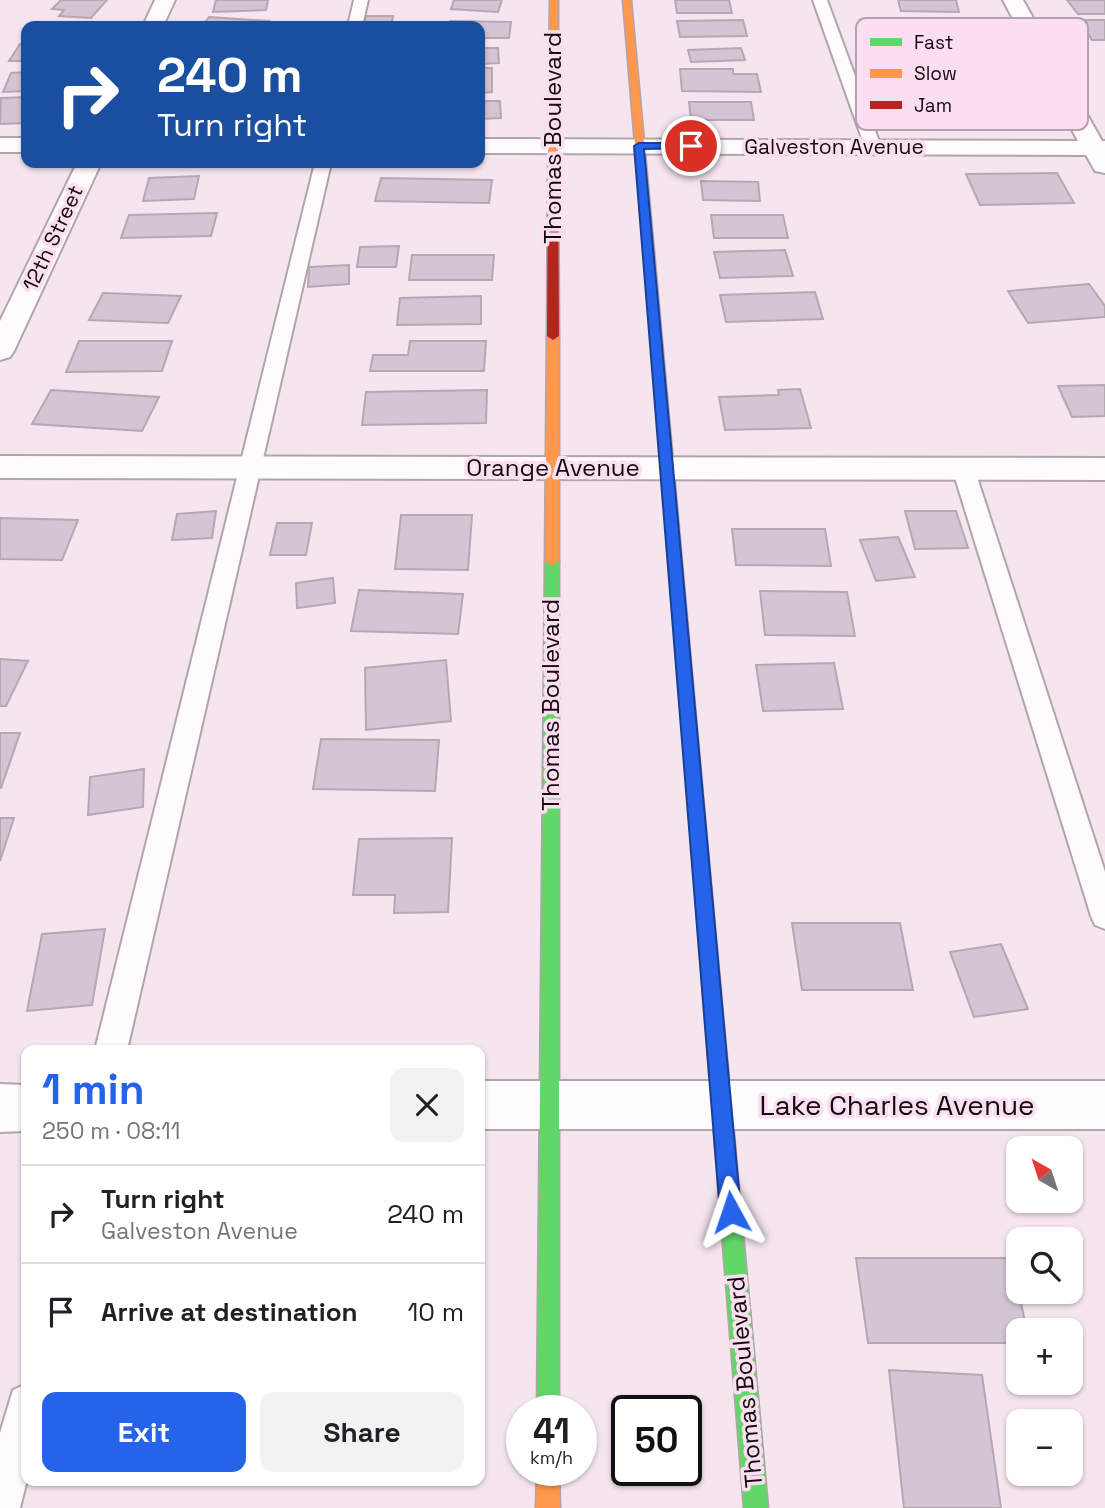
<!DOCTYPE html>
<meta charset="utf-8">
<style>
body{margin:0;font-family:"Space Grotesk",sans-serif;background:#f2f2f2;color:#202124;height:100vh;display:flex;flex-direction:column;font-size:26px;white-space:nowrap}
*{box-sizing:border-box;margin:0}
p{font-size:23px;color:#757577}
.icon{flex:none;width:38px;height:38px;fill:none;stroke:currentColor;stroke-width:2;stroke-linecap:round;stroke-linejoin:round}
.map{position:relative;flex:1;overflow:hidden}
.drawer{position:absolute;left:21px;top:1045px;width:464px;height:441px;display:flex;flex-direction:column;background:#fff;border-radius:14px;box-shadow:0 2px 5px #0004}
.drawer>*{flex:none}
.guide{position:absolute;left:21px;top:21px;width:464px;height:147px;border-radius:14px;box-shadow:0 2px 5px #0004;background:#1a4fa0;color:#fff;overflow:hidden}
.needle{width:46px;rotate:321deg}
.buttons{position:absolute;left:1006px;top:1136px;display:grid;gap:14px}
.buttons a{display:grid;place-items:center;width:77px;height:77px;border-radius:14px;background:#fff;box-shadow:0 2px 5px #0004;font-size:35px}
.speed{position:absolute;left:506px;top:1395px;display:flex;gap:14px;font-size:35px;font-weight:700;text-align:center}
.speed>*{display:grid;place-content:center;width:91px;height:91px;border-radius:50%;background:#fff;box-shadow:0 2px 5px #0004;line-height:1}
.speed small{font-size:18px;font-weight:400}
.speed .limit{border:4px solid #111;border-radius:10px;background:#fff;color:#111}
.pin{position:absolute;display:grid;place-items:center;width:60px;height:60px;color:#fff;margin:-30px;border:4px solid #fff;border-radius:50%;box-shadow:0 2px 7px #0007}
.me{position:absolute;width:77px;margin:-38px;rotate:355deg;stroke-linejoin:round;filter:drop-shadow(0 0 5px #0008)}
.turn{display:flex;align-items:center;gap:24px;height:147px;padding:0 21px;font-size:32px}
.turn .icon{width:91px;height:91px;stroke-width:2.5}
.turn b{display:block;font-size:49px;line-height:60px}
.round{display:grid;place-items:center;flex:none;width:74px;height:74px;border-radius:14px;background:#f2f2f2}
.headline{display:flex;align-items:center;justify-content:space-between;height:119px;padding:0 21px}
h1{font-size:42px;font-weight:800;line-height:52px;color:#2563eb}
.button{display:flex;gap:14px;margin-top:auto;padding:14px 21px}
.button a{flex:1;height:80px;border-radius:14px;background:#2563eb;color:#fff;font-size:28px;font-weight:800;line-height:80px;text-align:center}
.button a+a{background:#f2f2f2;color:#202124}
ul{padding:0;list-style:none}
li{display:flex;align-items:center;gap:21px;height:98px;padding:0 21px;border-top:2px solid #e0e0e0}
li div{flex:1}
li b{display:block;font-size:26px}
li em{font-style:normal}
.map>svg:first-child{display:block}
.building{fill:#d3c5d4;stroke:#b4a8b2;stroke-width:2}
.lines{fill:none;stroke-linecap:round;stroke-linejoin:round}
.lane-casing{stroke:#b1a4ac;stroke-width:4}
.street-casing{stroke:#b1a4ac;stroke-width:4}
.fast-casing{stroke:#b1a4ac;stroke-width:3}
.slow-casing{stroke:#b1a4ac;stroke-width:3}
.jam-casing{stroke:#b1a4ac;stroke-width:3}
.lane{fill:#fefbfd;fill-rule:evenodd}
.street{fill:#fefbfd;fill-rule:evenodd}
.fast{fill:#63d668;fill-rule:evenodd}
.slow{fill:#ff974d;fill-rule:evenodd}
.jam{fill:#b3261e;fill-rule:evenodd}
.route{fill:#2563eb;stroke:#184099;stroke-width:2}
.labels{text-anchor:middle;stroke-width:7;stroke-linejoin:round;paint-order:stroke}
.far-street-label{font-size:21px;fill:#150a12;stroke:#fbdff1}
.street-label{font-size:24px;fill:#150a12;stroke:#fbdff1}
.near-street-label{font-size:28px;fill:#150a12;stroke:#fbdff1}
.key{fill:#fbdff1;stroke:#b69fae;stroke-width:2}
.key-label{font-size:19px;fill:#150a12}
</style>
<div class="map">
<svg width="1105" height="1508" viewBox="0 0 1105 1508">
<rect width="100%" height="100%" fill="#f5e5ef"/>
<g class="building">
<path d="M61,0H107L91,18L59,16L64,10L52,9Z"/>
<path d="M216,0H268L266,10L213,12Z"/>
<path d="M454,0H502L498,12L451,9Z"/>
<path d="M675,0H729L732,13H677Z"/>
<path d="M898,0H956L959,12L901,11Z"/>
<path d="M1067,0H1105V14H1078Z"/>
<path d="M366,16H393L391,26H364Z"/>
<path d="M209,17L269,21L266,26H202Z"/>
<path d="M743,20L747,36L680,37L677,21Z"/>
<path d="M1079,20H1105V40H1092Z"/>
<path d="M450,21L511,22L509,38H480V26H449Z"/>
<path d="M20,44H26V61H9Z"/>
<path d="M480,48H498L499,63L480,64Z"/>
<path d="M741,48L745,60L691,62L688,50Z"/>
<path d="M480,68H492V92L480,93Z"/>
<path d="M680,69H733V74H757L761,92L682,91Z"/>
<path d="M26,72V91L3,92L11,73Z"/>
<path d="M26,97V123L0,124L1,98Z"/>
<path d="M480,101H500L501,118L480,119Z"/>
<path d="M689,102H751L754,120H691Z"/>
<path d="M1057,173L1074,203L980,205L966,174Z"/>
<path d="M199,176L194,199L143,201L149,178Z"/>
<path d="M381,178L492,180L489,203L375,201Z"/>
<path d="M701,181L758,182L760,201L703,200Z"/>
<path d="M217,213L211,236L121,238L129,215Z"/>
<path d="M711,215H783L788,238H714Z"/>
<path d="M399,246L396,267H357L360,247Z"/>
<path d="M785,250L793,276L720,278L714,252Z"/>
<path d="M412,255H494L492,280H409Z"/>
<path d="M349,265V284L308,287L309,267Z"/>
<path d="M1089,284L1105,306V317L1028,323L1008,291Z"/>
<path d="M815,292L823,319L726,322L720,295Z"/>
<path d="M103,293L181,296L168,323L89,320Z"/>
<path d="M481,296V324L397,325L400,298Z"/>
<path d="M79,341H172L162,371L66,372Z"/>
<path d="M410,341H486L484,371H370L373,355H408Z"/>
<path d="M1105,385V416L1072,417L1058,386Z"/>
<path d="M800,389L811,428L725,430L719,397L779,395L778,390Z"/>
<path d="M51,390L159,397L142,431L32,424Z"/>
<path d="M487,390L486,423L362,425L366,392Z"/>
<path d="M216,511L212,538L172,540L177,514Z"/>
<path d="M905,511H956L968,548L915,549Z"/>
<path d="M401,515H472L468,570L395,569Z"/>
<path d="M0,518L78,520L62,560L0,559Z"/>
<path d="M277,523H312L306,555H270Z"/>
<path d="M732,529H825L831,566L736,565Z"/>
<path d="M898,537L915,577L876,581L860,540Z"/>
<path d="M333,578L335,603L297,608L296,583Z"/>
<path d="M359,590L463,594L458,634L351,631Z"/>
<path d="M760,591L847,592L855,636L765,635Z"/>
<path d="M0,659L28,661L6,706H0Z"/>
<path d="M446,660L451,721L366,730L365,668Z"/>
<path d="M834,663L843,709L763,711L756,665Z"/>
<path d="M0,733H20L1,788H0Z"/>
<path d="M321,739L439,740L435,791L313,789Z"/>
<path d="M144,769L143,807L88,815L90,777Z"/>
<path d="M0,818H14L0,861Z"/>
<path d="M452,838L448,912L394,913L395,895H353L359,839Z"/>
<path d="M792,923H900L913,990H802Z"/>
<path d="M105,929L92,1005L27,1011L42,934Z"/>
<path d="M1001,944L1028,1009L974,1017L950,952Z"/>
<path d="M856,1258H1011L1027,1330H1018V1343H868Z"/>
<path d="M889,1370L982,1375L1001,1508H904Z"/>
</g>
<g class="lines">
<defs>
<g id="lane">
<path d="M354,0H368L362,26H348Z"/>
<path d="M813,0H827L881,147L879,150L873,152L865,147Z"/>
<path d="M315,163H331L127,1050H95Z"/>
<path d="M963,461L971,463L974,468L1105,872V929L1095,925L1091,916L952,468L955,463Z"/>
<path d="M26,1384L27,1480L20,1508H0V1433L13,1390Z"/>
</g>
<g id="street">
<path d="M155,0H175L163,26H143Z"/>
<path d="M1003,0H1023L1102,141H1105V173L1095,171L1086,155L480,153V139L1078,141Z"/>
<rect x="0" y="138" width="26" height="14"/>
<path d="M77,163H101L14,351L10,357L0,360V321Z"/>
<path d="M0,456L1105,458V480L0,478Z"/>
<rect x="480" y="1081" width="625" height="48"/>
<path d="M0,1084L26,1085V1131L0,1132Z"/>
</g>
<g id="fast">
<path d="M649,249L654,252L708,852L706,857L700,859L694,857L692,852L644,252Z"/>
<path d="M552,556L559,561V1410H537L545,561Z"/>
<path d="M725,1136L732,1139L735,1146L768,1508H744L715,1146L718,1139Z"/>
</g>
<g id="slow">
<path d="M550,0H558V173L553,176L548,173Z"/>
<path d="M623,0H631L654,252L649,255L644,252Z"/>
<path d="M553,332L559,336V561L552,566L545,561L547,336Z"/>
<path d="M700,845L706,847L708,852L735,1146L732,1153L725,1156L718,1153L715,1146L692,852L694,847Z"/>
<path d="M537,1470H559L560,1508H536Z"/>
</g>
<path id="jam" d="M553,170L558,173L559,336L553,340L547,336L548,173Z"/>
</defs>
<use href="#lane" class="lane-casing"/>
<use href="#street" class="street-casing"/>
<use href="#fast" class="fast-casing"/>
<use href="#slow" class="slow-casing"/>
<use href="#jam" class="jam-casing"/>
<use href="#lane" class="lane"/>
<use href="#street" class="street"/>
<use href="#fast" class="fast"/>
<use href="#slow" class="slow"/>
<use href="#jam" class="jam"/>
</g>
<path class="route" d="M691,143L696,146L695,148L644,149L741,1212L738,1219L731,1222L723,1219L720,1212L634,146L639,143Z"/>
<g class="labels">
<g class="far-street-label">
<text x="834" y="154">Galveston Avenue</text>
<text transform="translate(53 238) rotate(-65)" y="7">12th Street</text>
</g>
<g class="street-label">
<text transform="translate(553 138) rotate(-90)" y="8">Thomas Boulevard</text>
<text x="553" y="476">Orange Avenue</text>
<text transform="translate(551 705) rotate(-90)" y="8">Thomas Boulevard</text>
<text transform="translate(745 1382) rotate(-95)" y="8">Thomas Boulevard</text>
</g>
<g class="near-street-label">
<text x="897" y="1115">Lake Charles Avenue</text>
</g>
</g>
<rect x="856" y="18" width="232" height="112" rx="10" class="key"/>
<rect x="870" y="38" width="32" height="8" fill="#63d668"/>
<rect x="870" y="69" width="32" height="9" fill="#ff974d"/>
<rect x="870" y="101" width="32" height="8" fill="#b3261e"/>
<g class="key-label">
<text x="914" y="49">Fast</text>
<text x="914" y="80">Slow</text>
<text x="914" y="112">Jam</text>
</g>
</svg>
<div class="buttons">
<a><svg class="needle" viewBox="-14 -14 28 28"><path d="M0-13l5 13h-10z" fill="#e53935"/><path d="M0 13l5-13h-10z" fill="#757577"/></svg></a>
<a><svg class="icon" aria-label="search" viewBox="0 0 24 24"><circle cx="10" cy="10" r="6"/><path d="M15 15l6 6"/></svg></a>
<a>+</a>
<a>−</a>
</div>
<div class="speed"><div>41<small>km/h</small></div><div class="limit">50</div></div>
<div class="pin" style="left:691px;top:146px;background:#d93025"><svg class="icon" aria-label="arrive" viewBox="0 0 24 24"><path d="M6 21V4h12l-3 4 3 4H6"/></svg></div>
<svg class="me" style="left:731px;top:1212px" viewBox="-20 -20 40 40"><path d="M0-17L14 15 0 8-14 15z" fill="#2563eb" stroke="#fff" stroke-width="4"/></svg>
<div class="guide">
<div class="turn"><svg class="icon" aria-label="right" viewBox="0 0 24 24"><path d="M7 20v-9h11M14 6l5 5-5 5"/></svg><div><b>240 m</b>Turn right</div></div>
</div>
<section class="drawer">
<div class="headline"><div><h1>1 min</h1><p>250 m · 08:11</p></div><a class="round"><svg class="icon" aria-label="close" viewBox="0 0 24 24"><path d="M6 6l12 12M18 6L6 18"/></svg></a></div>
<ul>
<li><svg class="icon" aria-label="right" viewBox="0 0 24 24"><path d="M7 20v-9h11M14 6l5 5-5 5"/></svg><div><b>Turn right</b><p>Galveston Avenue</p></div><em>240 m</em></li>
<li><svg class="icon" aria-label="arrive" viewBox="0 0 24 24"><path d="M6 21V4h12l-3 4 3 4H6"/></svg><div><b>Arrive at destination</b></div><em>10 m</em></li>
</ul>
<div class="button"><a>Exit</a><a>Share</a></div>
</section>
</div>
